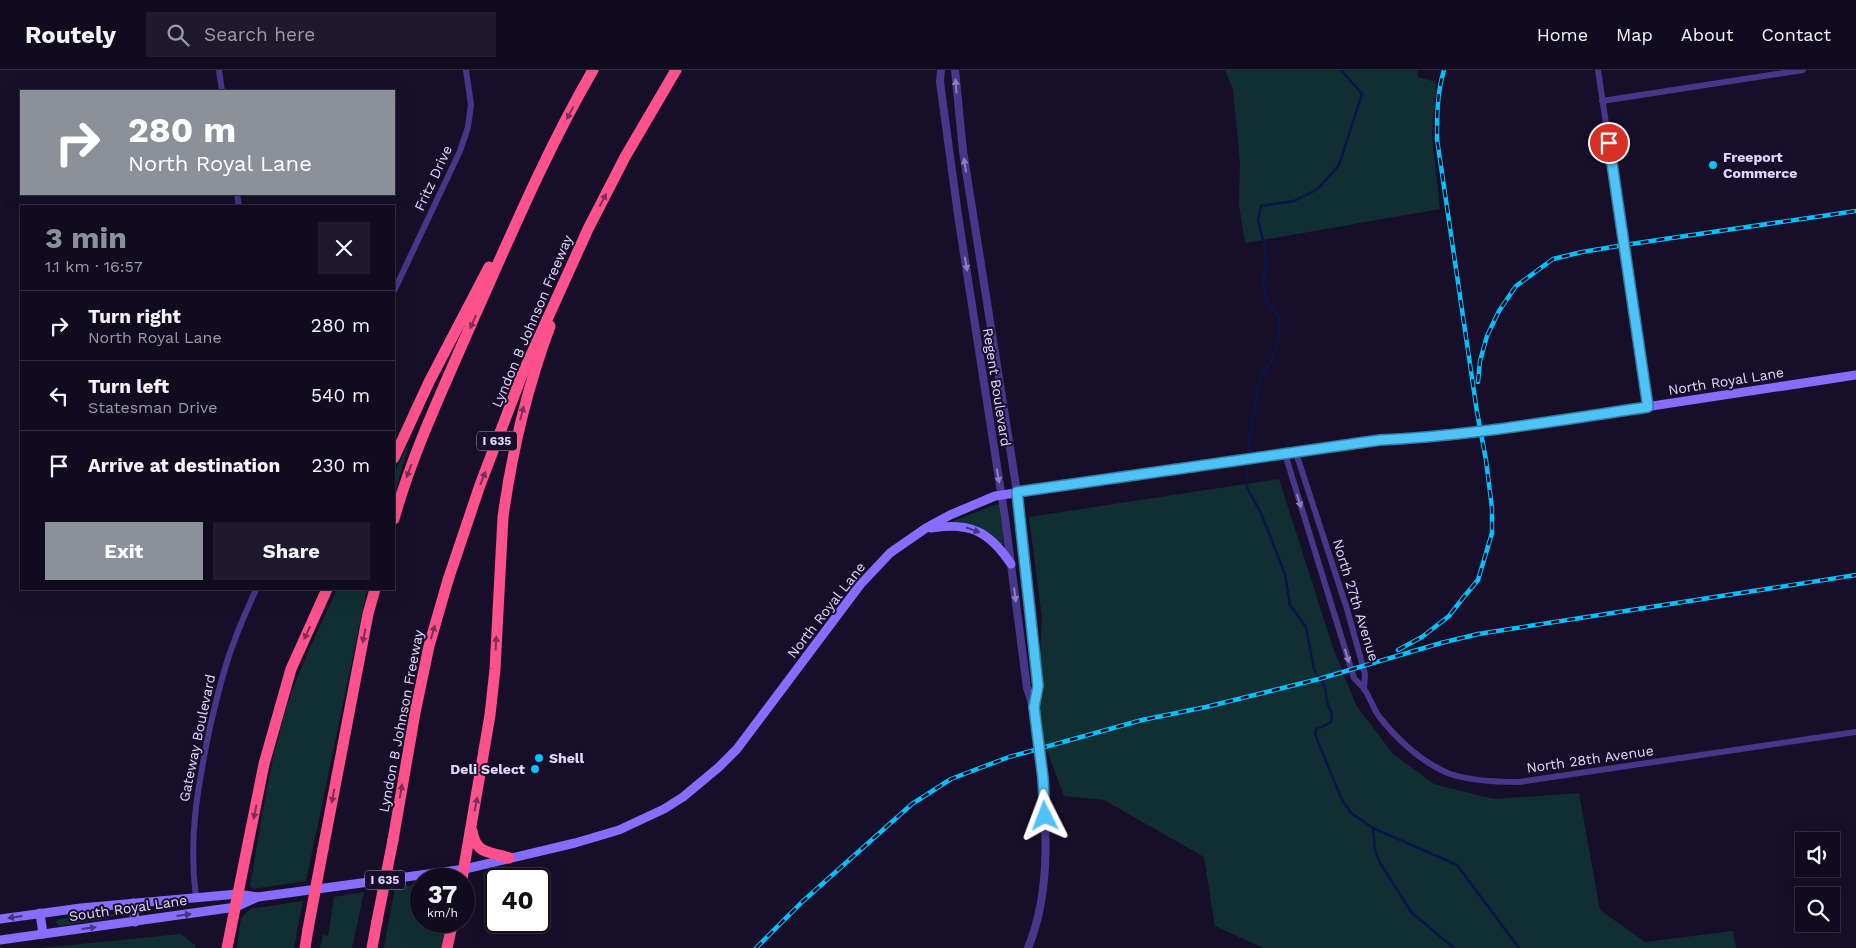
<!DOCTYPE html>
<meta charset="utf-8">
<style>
body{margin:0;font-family:"Work Sans",sans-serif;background:#1e192c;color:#f1f3f6;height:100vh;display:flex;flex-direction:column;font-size:19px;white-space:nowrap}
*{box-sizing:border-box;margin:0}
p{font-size:16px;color:#9c9ba4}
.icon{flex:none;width:28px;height:28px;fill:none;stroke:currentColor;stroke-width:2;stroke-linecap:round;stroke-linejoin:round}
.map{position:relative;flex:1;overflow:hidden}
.details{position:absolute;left:20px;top:135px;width:375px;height:385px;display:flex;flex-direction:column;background:#110b1f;border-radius:0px;box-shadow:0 5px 20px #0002,0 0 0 1px #302b3d}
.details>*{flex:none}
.banner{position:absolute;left:20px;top:20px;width:375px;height:105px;border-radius:0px;box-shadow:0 5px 20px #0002,0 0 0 1px #302b3d;background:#8c9099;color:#fff;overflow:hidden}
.tools{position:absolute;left:1795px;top:762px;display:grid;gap:10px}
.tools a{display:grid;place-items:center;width:45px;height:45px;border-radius:0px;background:#110b1f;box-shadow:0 5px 20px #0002,0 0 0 1px #302b3d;font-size:25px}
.speed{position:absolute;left:410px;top:798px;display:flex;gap:10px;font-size:25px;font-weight:700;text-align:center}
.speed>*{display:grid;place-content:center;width:65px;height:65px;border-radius:50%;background:#110b1f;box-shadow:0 5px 20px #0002,0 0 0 1px #302b3d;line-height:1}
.speed small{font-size:12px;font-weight:400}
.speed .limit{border:2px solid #111;border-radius:8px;background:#fff;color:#111}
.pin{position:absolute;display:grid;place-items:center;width:42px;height:42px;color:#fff;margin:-21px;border:2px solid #fff;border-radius:50%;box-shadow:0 1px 5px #0007}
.me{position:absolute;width:55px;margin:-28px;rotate:357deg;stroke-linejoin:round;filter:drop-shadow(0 0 4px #0008)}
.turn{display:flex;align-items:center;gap:18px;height:105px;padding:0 25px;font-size:22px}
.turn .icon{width:65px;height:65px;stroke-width:2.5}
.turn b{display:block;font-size:35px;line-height:42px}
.round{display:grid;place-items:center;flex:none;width:52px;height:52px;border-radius:0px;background:#1e192c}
.head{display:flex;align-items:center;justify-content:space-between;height:85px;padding:0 25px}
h1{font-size:30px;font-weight:700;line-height:38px;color:#8c9099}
.primary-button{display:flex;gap:10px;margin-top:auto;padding:10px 25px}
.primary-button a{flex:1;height:58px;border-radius:0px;background:#8c9099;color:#fff;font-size:20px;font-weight:700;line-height:58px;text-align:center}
.primary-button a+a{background:#1e192c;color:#f1f3f6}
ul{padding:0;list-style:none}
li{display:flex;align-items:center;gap:15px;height:70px;padding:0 25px;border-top:1px solid #302b3d}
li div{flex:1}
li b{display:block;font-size:19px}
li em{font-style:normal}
header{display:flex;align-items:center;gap:30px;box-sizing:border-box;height:70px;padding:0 25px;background:#110b1f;border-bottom:1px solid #302b3d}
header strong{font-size:24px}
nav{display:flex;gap:28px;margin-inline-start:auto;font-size:18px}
.search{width:350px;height:45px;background:#1e192c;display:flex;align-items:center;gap:12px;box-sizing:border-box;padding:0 18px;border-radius:0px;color:#9c9ba4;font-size:19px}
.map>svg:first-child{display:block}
.green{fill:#112f33}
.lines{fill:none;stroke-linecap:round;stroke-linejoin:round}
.stream{stroke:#081649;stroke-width:2.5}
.minor{stroke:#46378a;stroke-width:6}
.tertiary{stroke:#46378a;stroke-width:8}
.secondary{stroke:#866dff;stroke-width:9}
.motorway{stroke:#ff518c;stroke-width:11}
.rail-casing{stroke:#02c1ff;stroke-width:4.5}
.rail{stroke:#170f29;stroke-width:2.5;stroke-dasharray:8;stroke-linecap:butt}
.motorway-bridge{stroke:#ff518c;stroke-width:11}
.oneway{fill:#8c7fbf}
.oneway2{fill:#7f2d56}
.oneway3{fill:#43357f}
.route-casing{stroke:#337fa1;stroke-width:12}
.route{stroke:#4fc3f7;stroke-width:9}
.poi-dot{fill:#02c1ff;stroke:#170f29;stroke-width:2}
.labels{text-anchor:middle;stroke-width:4;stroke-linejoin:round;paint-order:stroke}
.shield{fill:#170f29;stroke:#a49abf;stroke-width:1}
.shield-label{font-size:12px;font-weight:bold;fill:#e1d6ff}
.poi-label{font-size:14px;font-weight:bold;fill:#e1d6ff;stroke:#170f29;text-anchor:start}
.street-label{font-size:14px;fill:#e1d6ff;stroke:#170f29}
</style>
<header>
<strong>Routely</strong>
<div class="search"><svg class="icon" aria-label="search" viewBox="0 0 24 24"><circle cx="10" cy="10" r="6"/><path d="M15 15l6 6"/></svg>Search here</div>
<nav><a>Home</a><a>Map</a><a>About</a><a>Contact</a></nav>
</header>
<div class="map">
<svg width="1856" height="878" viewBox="0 0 1856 878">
<rect width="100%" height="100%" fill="#170f29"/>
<g class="green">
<path d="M1225,0H1417L1418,7L1436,12L1432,65L1440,139L1245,173L1239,135L1240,92L1233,19Z"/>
<path d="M410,371L394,426V403Z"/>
<path d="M1279,409L1333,578L1356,635L1393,684L1434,714L1494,729L1579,723L1600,840L1645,872L1733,861L1736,878H1263L1215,856L1204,787L1104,730L1064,726L1036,651L1042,548L1029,447Z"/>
<path d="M997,434L999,436L1004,473L1002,475C980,462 981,453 951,452Z"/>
<path d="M337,519H367L306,811L253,819L250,815C260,761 267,706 282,653C294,607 318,562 337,519Z"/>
<path d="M421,814V851H447L442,878H384L395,818Z"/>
<path d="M364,822L352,878H320L323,865L328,866L334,827Z"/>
<path d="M303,831L294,878H237L241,848L250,839Z"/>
<path d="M101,844L119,845L99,850L60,856L56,852L59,849Z"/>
<path d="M181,864L196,876L195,878H41Z"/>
</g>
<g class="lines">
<g class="stream">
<path d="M1247,386L1259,309L1271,291L1279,265V246L1267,232L1263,210L1266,198L1265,178L1258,151L1261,136L1294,131L1318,119L1339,95L1362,24L1341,0"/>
<path d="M1247,391V418L1261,443L1285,504L1290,535L1306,557L1314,599L1325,617L1327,632L1332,644L1331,652L1322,657L1317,658L1315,663L1318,672L1342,730L1351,743L1373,758L1457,795L1519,878"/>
<path d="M1373,758L1375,780L1380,793L1412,843L1454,878"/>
</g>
<g class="minor">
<path d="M219,0L222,21"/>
<path d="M1598,0L1648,337"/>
<path d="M1602,31L1803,0"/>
<path d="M237,124L239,136"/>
<path d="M394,221L460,81L468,57L471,35L466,0"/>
<path d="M1296,383L1347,539L1365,604L1364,619"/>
<path d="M1285,384L1354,608C1357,611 1361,615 1364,619C1371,628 1373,640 1381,649C1399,671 1423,693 1450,704C1471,711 1497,712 1519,712L1856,662"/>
<path d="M196,827C188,768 198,715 210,657C217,628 223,599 234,572C240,554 249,536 256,519"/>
</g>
<g class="tertiary">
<path d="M941,0L940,12L958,145L1005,448L1027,618C1035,640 1037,662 1039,685C1046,749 1053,817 1028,878"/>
<path d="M955,0L963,81L1017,422L1038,616L1034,635"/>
</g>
<g class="secondary">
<path d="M931,458C970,452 989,461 1011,494"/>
<path d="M133,833L135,852"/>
<path d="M40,843L43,864"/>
<path d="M0,849L81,838L238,824L258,827"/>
<path d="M0,870L236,837L258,827L465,799L575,773L619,760L664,739L683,727L719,697L737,679L860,515L890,483L926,458L950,445L995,426L1380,370L1425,368L1481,362L1856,305"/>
</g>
<g class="motorway">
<path d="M394,388L429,312L489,197"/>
<path d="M394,449C413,381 444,317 472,252C510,167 546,81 593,0"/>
<path d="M472,761C476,785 490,781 509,788"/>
<path d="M393,770L415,643L429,576L448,510L480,415L522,305L588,159L625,87L676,0"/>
<path d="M323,779L368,544L375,519"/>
<path d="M462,809L490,645L495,599L503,447C512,381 527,318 550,256"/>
<path d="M227,878L264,694L291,599L327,519"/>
<path d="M305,878L308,859"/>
<path d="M372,878L377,851"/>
<path d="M447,878L453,851"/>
</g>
<defs>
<g id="rail">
<path d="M1478,312L1480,291L1487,266L1499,241L1516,216L1553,189L1582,182L1624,175L1856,141"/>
<path d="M1398,580L1422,567L1449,546L1463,528L1478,510L1492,463V438L1486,390L1477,342L1437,69C1437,45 1437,23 1444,0"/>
<path d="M756,878L802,832L912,734L951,709L1009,687L1142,650L1206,637L1319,609L1441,573L1478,564L1856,505"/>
</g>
</defs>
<use href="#rail" class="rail-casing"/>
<use href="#rail" class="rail"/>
<g class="motorway-bridge">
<path d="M377,851L393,770"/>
<path d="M308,859L323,779"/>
</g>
</g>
<defs><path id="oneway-solid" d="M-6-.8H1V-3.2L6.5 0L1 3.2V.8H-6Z" transform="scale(1.25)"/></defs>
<g class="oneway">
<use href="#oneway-solid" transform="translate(956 16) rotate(-94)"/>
<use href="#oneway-solid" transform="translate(965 95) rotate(-99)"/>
<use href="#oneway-solid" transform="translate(966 194) rotate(81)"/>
<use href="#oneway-solid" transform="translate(998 406) rotate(80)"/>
<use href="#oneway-solid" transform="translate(1299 431) rotate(73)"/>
<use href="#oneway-solid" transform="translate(1015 525) rotate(83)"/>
<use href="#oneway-solid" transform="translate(1347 586) rotate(73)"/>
</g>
<g class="oneway2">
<use href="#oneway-solid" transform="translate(570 43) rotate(118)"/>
<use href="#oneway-solid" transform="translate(603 130) rotate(-62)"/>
<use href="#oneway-solid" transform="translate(473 252) rotate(114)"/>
<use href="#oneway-solid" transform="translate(522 343) rotate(-76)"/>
<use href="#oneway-solid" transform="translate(409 401) rotate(111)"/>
<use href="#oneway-solid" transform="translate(483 408) rotate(-68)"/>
<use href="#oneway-solid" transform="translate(433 562) rotate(-74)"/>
<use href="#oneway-solid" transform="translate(307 563) rotate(115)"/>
<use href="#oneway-solid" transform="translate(364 566) rotate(101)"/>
<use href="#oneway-solid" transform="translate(496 573) rotate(-87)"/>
<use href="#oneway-solid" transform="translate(401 721) rotate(-80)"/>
<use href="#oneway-solid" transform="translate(333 726) rotate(101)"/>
<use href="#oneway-solid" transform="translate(476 734) rotate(-79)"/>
<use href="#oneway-solid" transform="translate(255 742) rotate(101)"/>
</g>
<g class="oneway3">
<use href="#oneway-solid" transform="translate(973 460) rotate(20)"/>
<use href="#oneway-solid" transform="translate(184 845) rotate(-8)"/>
<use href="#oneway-solid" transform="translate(15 847) rotate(172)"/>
<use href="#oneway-solid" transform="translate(89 858) rotate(-7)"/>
</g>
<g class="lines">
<defs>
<path id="route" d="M1045,746L1043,708L1034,637L1038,616L1017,422L1380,370C1470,366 1559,350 1648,337L1609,73"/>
</defs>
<use href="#route" class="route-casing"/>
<use href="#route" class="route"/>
</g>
<g class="poi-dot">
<circle cx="1713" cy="95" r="5"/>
<circle cx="539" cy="688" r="5"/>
<circle cx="535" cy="699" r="5"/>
</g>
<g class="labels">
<g class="shield">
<rect x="477" y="361.5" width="40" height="19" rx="4"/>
<rect x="365" y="800.5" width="40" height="19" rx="4"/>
</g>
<g class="shield-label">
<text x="497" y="375">I 635</text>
<text x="385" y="814">I 635</text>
</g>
<g class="poi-label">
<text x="1723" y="92">Freeport<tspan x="1723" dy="16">Commerce</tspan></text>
<text x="549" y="693">Shell</text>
<text x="525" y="704" text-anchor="end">Deli Select</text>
</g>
<g class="street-label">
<text transform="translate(433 108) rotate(-65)" y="5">Fritz Drive</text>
<text transform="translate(532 251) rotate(-67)" y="5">Lyndon B Johnson Freeway</text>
<text transform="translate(1726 311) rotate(-9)" y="5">North Royal Lane</text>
<text transform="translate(997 317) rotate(81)" y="5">Regent Boulevard</text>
<text transform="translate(1356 530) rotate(73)" y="5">North 27th Avenue</text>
<text transform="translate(826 540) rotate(-52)" y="5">North Royal Lane</text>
<text transform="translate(401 651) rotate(-79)" y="5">Lyndon B Johnson Freeway</text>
<text transform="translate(197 668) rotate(-78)" y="5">Gateway Boulevard</text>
<text transform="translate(1590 689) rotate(-8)" y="5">North 28th Avenue</text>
<text transform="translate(128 838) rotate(-8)" y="5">South Royal Lane</text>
</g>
</g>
</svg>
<div class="tools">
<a><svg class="icon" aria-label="sound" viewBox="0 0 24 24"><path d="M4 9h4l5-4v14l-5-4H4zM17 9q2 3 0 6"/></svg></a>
<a><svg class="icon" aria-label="search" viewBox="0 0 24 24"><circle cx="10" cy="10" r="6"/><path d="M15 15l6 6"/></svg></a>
</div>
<div class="speed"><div>37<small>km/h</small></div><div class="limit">40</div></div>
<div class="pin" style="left:1609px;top:73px;background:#d93025"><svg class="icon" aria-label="arrive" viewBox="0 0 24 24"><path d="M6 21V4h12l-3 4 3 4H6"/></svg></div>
<svg class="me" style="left:1045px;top:746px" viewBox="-20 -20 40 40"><path d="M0-17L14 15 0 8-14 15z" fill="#4fc3f7" stroke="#fff" stroke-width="4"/></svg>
<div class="banner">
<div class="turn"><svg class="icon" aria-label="right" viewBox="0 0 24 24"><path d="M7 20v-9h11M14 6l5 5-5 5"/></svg><div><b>280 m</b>North Royal Lane</div></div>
</div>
<section class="details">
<div class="head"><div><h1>3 min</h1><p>1.1 km · 16:57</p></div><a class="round"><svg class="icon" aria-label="close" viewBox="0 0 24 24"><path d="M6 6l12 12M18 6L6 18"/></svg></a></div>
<ul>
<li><svg class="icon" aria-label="right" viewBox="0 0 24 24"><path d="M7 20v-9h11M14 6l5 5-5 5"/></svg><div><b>Turn right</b><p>North Royal Lane</p></div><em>280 m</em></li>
<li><svg class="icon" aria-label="left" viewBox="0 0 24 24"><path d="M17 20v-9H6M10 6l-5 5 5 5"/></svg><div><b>Turn left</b><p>Statesman Drive</p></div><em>540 m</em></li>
<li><svg class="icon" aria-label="arrive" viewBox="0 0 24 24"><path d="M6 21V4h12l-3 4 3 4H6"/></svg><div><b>Arrive at destination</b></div><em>230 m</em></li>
</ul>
<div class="primary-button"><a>Exit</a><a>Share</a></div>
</section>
</div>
